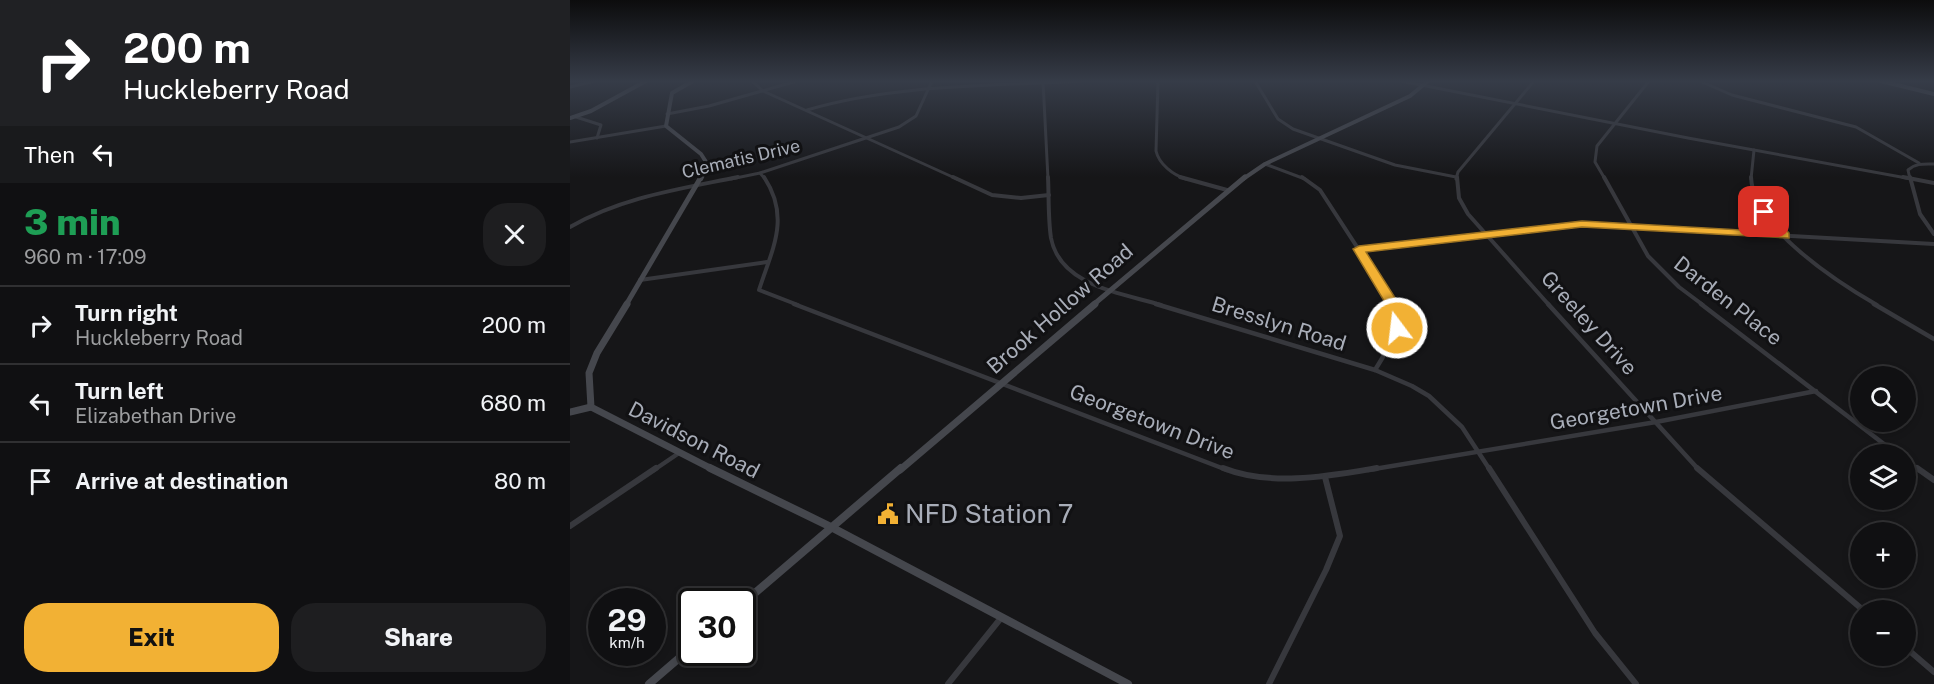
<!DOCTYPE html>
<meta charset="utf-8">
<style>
body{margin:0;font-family:"Public Sans",sans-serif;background:#1e1e20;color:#f1f3f6;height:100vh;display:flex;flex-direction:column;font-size:22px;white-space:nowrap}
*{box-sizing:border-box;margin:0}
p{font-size:20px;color:#9c9d9f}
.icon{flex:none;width:33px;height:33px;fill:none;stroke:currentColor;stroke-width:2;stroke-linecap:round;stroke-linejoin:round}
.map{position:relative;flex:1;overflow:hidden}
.drawer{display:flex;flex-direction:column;background:#101012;width:570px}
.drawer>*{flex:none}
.top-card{background:#202124;color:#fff;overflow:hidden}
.buttons{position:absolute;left:1280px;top:366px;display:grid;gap:12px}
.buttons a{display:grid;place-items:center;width:66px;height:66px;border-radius:50%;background:#101012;box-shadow:0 3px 9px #0003,0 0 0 2px #303032;font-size:30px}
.speed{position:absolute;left:18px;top:588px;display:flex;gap:12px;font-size:30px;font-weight:700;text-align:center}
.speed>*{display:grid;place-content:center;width:78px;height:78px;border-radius:50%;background:#101012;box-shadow:0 3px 9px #0003,0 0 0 2px #303032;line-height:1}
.speed small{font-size:15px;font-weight:400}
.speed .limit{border:3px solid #111;border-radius:9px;background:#fff;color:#111}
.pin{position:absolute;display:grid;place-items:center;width:51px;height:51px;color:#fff;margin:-26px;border-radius:12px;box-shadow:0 3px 9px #0006}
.me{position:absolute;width:66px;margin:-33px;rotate:345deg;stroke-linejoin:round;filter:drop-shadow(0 0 4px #0008)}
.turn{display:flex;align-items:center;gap:21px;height:126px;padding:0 24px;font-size:27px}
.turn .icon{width:78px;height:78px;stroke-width:2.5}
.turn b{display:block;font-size:42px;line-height:51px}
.then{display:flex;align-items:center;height:57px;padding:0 24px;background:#0003;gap:12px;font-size:22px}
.round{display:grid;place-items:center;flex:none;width:63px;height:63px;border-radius:24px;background:#1e1e20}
.summary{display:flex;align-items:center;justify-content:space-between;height:102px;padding:0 24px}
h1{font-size:36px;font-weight:800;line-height:45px;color:#1e9e55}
.cta{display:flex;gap:12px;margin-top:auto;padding:12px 24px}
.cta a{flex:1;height:69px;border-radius:24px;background:#f2b134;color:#111;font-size:24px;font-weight:800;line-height:69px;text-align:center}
.cta a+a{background:#1e1e20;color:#f1f3f6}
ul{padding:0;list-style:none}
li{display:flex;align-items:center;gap:18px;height:78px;padding:0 24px;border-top:2px solid #303032}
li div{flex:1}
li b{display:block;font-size:22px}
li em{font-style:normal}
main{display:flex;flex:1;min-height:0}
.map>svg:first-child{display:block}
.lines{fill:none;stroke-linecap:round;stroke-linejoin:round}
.street-far3{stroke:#37383d;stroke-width:3}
.street-far2{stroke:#37383d;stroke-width:4}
.street-far1{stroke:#37383d;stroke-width:4.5}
.street{stroke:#37383d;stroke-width:6}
.secondary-far3{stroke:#45474d;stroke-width:4}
.secondary-far2{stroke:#45474d;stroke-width:5}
.secondary-far1{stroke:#45474d;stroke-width:7}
.secondary{stroke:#45474d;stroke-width:8}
.route{fill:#f2b134;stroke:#9d7322;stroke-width:1.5}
.labels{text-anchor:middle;stroke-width:6;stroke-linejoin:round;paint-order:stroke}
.far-street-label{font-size:18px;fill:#a8adb8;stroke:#111113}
.street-label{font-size:21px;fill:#a8adb8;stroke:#111113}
.near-poi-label{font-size:26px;fill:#a8adb8;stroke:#111113;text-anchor:start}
</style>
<main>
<section class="drawer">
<div class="top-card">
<div class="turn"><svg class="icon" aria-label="right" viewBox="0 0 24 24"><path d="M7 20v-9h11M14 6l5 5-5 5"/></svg><div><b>200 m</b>Huckleberry Road</div></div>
<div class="then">Then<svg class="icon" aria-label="left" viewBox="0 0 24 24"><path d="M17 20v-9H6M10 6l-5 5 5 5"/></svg></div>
</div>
<div class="summary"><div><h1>3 min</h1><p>960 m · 17:09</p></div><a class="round"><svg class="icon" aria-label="close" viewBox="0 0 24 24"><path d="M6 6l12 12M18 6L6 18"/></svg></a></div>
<ul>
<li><svg class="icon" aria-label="right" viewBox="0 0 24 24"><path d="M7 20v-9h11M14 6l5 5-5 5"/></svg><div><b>Turn right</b><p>Huckleberry Road</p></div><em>200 m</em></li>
<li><svg class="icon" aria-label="left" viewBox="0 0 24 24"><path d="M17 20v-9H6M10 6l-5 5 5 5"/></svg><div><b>Turn left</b><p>Elizabethan Drive</p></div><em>680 m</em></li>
<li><svg class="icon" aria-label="arrive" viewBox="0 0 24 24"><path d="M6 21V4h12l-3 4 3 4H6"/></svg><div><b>Arrive at destination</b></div><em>80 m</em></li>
</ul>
<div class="cta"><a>Exit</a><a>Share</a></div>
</section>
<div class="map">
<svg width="1364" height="684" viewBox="0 0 1364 684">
<rect width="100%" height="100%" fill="#161618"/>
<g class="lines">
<g class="street-far3">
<path d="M182,81L193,91L387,179"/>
<path d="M473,81L478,179"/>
<path d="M588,81L586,151C589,164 603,175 616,179"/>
<path d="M685,81L708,119L723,129L825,165L886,177"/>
<path d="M831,81L1118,138L1342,179"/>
<path d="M1130,81L1162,95L1286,127L1349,163"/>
<path d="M0,87L25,81"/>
<path d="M237,110C326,84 422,86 514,81"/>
<path d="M97,114L139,106L227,81"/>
<path d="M6,117L31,125L27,138"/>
<path d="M0,142L96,126"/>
<path d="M695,164L735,179"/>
<path d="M190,173L195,179"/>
<path d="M161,179L190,173L329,127L346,116L362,81"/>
<path d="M886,179L888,172L964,81"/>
<path d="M1035,179L1025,162L1027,146L1079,81"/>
<path d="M1181,179L1184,150"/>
<path d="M1340,179L1338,170C1346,163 1354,164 1364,164"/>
</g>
<g class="street-far2">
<path d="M194,177C221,218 202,249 189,290L228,305"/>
<path d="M383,177L422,195L451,198L479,195"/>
<path d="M478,177C479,197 478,219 481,238C490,286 552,293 591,305"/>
<path d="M610,177L657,190"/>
<path d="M732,177L750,190L815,290L822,305"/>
<path d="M887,177L889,198L898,214L979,305"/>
<path d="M1034,177L1078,256L1109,287L1133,305"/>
<path d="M1181,177C1183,228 1267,282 1307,305"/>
<path d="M1333,177L1364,183"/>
<path d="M1340,177L1350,214L1364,234"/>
<path d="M0,227C52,197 110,189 168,177"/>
<path d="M789,249L1012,224L1364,244"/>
<path d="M70,280L197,262"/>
</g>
<g class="street-far1">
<path d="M224,304L657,470"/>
<path d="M586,304L805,370L842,386L859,396L892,427L920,470"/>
<path d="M978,304L1129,470"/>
<path d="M1131,304L1327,454"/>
<path d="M1304,304L1364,339"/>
<path d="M805,370C819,348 830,330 821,304"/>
<path d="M1335,460L1349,470"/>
<path d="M84,470L109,453"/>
<path d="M798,470L1086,422L1246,391"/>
</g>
<g class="street">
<path d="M653,468C701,487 759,476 807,468"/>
<path d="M919,468L1025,633L1066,684"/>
<path d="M1127,468L1293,610"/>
<path d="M1347,468L1364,480"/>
<path d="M0,526L86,468"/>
<path d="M1335,647L1364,672"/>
<path d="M378,684L431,618"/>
<path d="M699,684L756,570L770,536L755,477"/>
</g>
<g class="secondary-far3">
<path d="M123,81L102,93L96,126L131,154L138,165L131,179"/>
<path d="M1311,81L1364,94"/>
<path d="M0,118L21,111L76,81"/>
<path d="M673,179L695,164L840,96L858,81"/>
</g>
<g class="secondary-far2">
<path d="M56,305L131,177"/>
<path d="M523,305L675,177"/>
</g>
<g class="secondary-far1">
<path d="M57,304L27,353L19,373L21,407L144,470"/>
<path d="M0,412L21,407"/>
<path d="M330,470L525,304"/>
</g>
<g class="secondary">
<path d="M140,468L261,527L558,684"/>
<path d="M172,604L331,468"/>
<path d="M79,684L122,647"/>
</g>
</g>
<linearGradient id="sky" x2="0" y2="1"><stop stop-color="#0c0c0d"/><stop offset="0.46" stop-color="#363c48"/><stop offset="1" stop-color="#363c48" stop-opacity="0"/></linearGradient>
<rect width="1364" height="177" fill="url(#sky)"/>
<path class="route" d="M1194,209L1198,210L1219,233V238L1012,227L796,252L829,304L834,328L827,332L821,328L816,304L783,249L789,246L1012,221L1206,232L1189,212Z"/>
<defs>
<symbol id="civic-bare" viewBox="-9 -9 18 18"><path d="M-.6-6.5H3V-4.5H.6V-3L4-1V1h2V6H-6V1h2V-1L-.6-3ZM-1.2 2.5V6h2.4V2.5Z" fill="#f2b134" stroke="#111113" stroke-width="2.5" paint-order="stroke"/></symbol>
</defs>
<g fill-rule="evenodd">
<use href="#civic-bare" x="303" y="499" width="30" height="30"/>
</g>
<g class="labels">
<g class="far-street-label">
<text transform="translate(171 159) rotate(-13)" y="6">Clematis Drive</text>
</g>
<g class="street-label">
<text transform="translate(1158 301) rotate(38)" y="7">Darden Place</text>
<text transform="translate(490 309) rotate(-41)" y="7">Brook Hollow Road</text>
<text transform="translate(1019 323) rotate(48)" y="7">Greeley Drive</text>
<text transform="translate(709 324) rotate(17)" y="7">Bresslyn Road</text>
<text transform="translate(1066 408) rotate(-10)" y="7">Georgetown Drive</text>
<text transform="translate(582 422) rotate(21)" y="7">Georgetown Drive</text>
<text transform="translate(124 440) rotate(27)" y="7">Davidson Road</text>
</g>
<g class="near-poi-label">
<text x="335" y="523">NFD Station 7</text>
</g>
</g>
</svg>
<div class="buttons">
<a><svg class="icon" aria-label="search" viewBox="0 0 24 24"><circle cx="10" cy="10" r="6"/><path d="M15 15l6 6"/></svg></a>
<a><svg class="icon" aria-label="layers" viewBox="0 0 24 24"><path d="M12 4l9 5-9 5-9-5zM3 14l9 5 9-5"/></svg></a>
<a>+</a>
<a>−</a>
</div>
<div class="speed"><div>29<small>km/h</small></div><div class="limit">30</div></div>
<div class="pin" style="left:1194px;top:212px;background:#d93025"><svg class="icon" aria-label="arrive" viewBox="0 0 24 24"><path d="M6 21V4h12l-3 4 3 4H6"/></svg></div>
<svg class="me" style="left:827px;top:328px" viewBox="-20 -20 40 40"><circle r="17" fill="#f2b134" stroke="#fff" stroke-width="3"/><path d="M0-11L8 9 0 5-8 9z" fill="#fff"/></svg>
</div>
</main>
